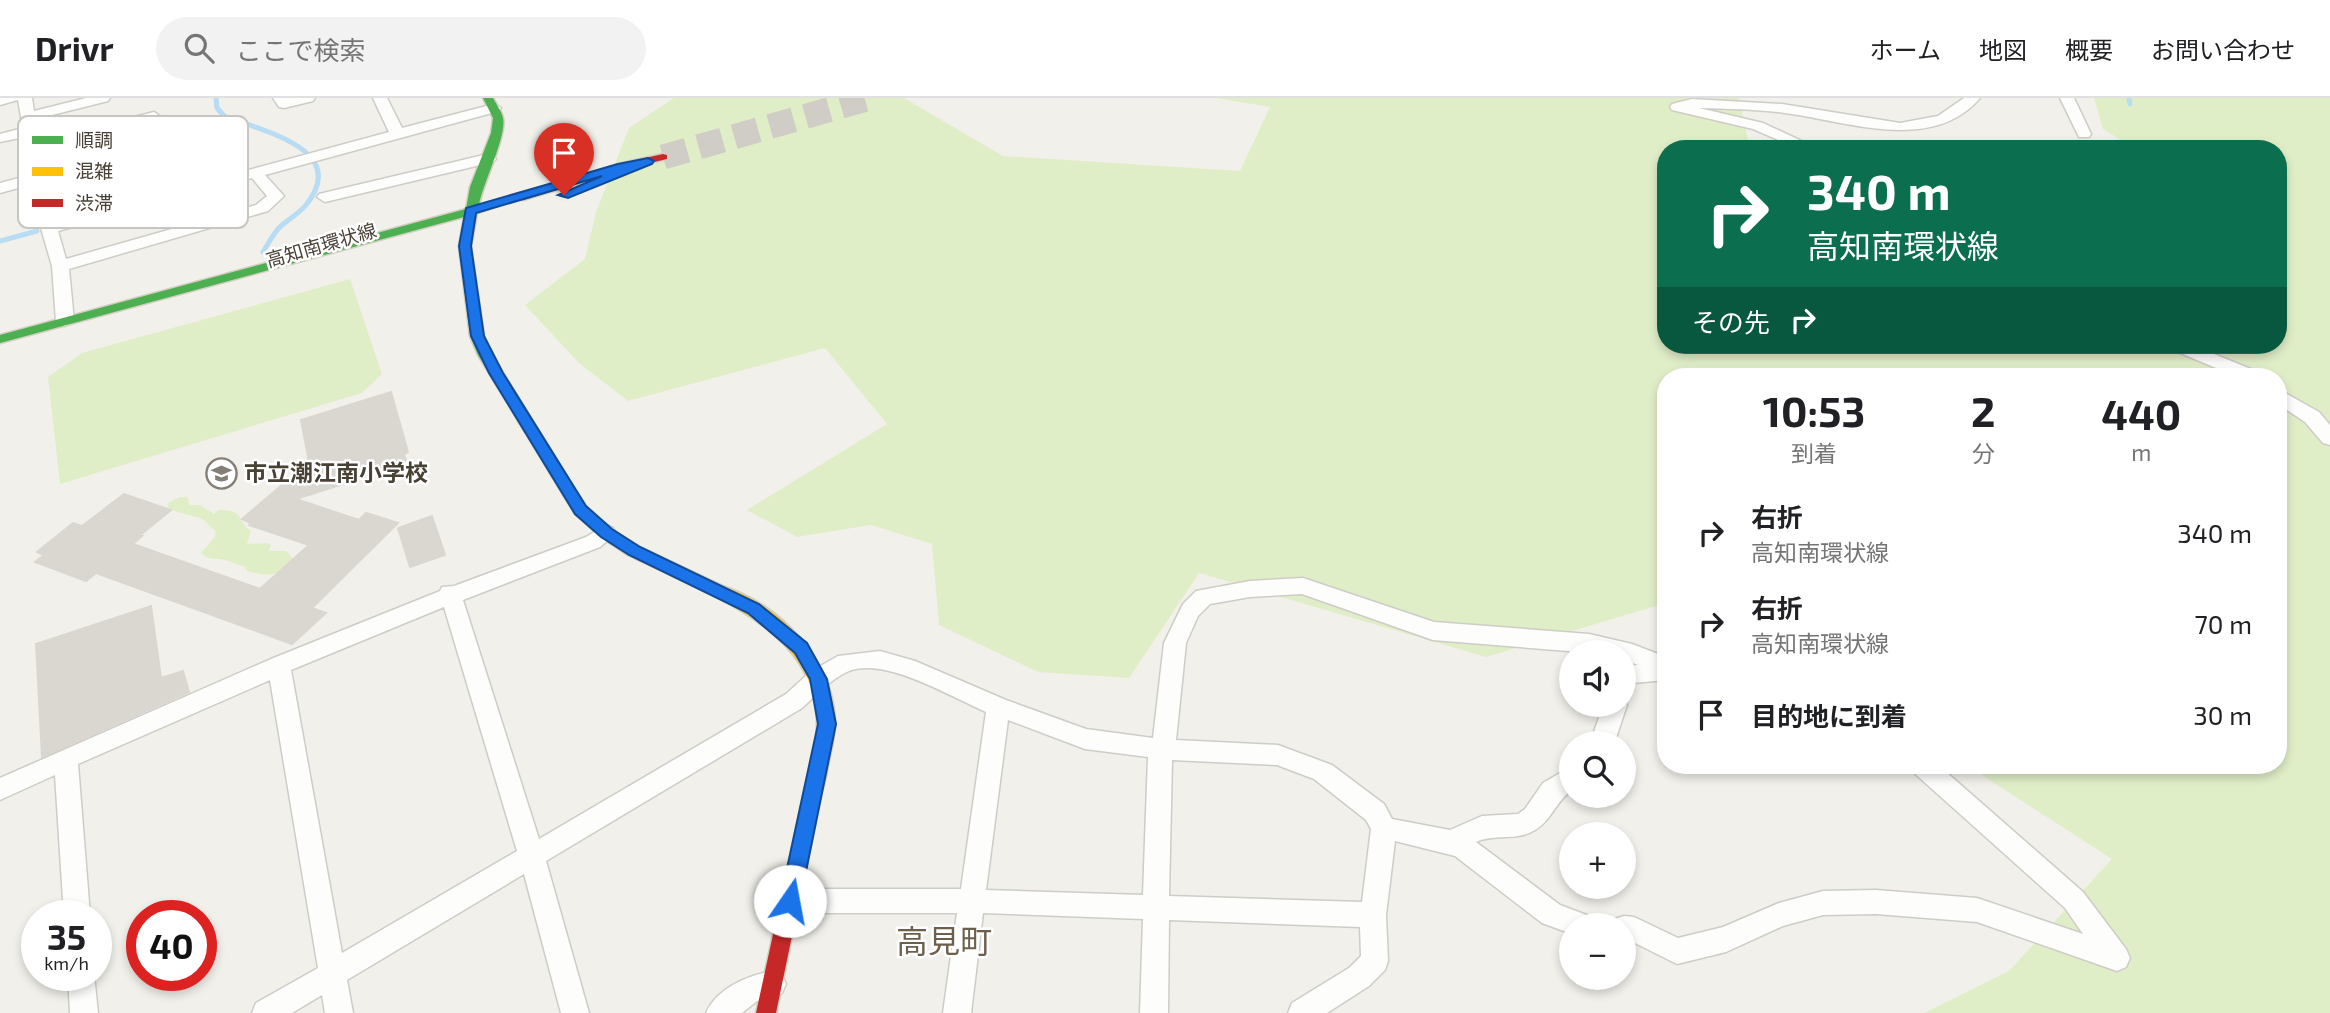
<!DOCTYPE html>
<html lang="ja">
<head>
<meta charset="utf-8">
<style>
  body { margin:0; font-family:"Exo 2","Noto Sans JP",sans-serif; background:#f2f2f2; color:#202124; height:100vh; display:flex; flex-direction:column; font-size:26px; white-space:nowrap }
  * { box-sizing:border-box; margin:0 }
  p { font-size:23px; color:#757577 }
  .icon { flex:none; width:38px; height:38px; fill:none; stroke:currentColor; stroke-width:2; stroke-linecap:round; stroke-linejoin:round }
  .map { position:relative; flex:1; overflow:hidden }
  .side { position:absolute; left:1657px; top:270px; width:630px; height:406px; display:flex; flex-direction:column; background:#fff; border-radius:28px; box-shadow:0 4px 10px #0003 }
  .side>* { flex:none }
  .banner { position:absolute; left:1657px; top:42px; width:630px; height:214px; border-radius:28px; box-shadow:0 4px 10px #0003; background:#0b6e4f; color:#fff; overflow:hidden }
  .fabs { position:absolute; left:1559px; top:542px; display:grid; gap:14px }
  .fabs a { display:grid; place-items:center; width:77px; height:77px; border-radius:50%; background:#fff; box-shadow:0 4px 10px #0003; font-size:35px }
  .speed { position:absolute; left:21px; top:802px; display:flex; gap:14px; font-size:35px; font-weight:700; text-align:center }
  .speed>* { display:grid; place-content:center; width:91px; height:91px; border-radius:50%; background:#fff; box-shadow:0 4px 10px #0003; line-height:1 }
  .speed small { font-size:18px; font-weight:400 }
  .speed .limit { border:10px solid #d22; background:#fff; color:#111 }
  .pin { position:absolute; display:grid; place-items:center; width:60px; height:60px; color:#fff; margin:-72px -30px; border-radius:50% 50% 50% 0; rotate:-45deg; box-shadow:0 0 7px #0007 }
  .pin .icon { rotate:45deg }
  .me { position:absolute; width:77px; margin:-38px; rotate:12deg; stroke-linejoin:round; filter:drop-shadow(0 0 5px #0008) }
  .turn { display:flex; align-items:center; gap:24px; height:147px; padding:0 35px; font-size:32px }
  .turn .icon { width:91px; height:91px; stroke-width:2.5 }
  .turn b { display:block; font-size:49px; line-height:60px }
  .then { display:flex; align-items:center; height:66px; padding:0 35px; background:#0003; gap:14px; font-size:26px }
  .eta { display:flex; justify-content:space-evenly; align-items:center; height:119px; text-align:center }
  .eta b { font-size:42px; font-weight:700; line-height:49px }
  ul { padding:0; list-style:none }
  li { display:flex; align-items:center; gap:21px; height:91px; padding:0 35px }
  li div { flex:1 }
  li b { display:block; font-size:26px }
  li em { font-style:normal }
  header { display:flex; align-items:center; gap:42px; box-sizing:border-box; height:98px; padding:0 35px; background:#fff; border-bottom:2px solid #e0e0e0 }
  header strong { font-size:33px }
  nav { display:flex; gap:38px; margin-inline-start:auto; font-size:24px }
  .search { width:490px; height:63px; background:#f2f2f2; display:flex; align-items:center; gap:18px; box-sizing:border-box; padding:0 24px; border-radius:38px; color:#757577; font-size:26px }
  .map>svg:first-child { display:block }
  .green { fill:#e0eec8 }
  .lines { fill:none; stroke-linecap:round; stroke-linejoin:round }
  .stream { stroke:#b7dcf3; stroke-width:5 }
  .building { fill:#dad7d1; stroke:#dad7d0; stroke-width:2 }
  .primary-tunnel { stroke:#d0cdc6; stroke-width:25; stroke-dasharray:25 12; stroke-linecap:butt }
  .street-casing { stroke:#ceccc6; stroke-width:3 }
  .fast-casing { stroke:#d3cec2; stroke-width:3 }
  .slow-casing { stroke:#d3cec2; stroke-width:3 }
  .jam-casing { stroke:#d3cec2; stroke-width:3 }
  .street { fill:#fdfdfc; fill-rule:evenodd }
  .fast { fill:#4caf50; fill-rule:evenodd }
  .slow { fill:#ffc107; fill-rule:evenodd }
  .jam { fill:#c62828; fill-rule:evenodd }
  .route { fill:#1a73e8; stroke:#114b97; stroke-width:2 }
  .labels { text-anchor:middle; stroke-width:5; stroke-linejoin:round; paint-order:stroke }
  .far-street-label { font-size:19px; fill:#494135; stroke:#fff }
  .poi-label { font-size:23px; font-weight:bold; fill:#494135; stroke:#fff; text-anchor:start }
  .near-quarter-label { font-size:32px; fill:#6d5f4b; stroke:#fff }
  .key { fill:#fff; stroke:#c8c6c2; stroke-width:2 }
  .key-label { font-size:19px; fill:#494135 }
</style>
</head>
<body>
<header>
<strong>Drivr</strong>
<div class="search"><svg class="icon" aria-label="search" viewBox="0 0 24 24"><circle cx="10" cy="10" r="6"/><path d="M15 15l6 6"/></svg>ここで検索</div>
<nav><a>ホーム</a><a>地図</a><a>概要</a><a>お問い合わせ</a></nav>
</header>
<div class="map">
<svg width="2330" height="915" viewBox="0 0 2330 915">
  <rect width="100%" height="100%" fill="#f2f0ea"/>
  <path class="green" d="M674 0H904L1003 58 1240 73 1270 9 1216 0H1739L1750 51H1666V247H2278V51H2135L2103 31 2094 0H2330V915H1924L2009 873 2112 761 1966 667H2278V278H1666V505L1486 559 1199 475 1129 580 1038 574 939 527 932 446 871 427 797 439 747 412 887 326 825 250 628 303 579 265 525 207 585 161 596 114 629 30Z
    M350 181 382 276 362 295 60 386 48 279 82 255Z
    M180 399H187L190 407H200L214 416 218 412C246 411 237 425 251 433L247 446 268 445 271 447 269 453H286L295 463C281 478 267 479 247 473L244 468C237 467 235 465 228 463 217 459 210 464 201 455L215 439 216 433C209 429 207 423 200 420 189 416 177 416 168 409V405Z"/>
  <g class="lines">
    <path class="stream" d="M216 0 217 10 224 18C262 33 351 51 306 107 298 117 286 122 278 131 272 138 268 146 263 154
      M2129 0 2130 6
      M0 143 37 133"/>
  </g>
  <path class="building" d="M391 294 408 354 404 356 406 362 367 375 368 378 296 401 359 422 366 415 398 425 312 510 326 515 292 546 96 475 86 483 35 464 44 457 37 454 73 425 82 428 124 396 171 412 139 438H142L133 446 260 491 309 447 249 427 251 425 242 421 309 364 301 322Z
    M432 418 445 457 410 469 398 430Z
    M151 508 161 580 183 573 189 594 42 659 36 546Z"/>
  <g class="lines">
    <path class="primary-tunnel" d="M663 59 870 0"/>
    <defs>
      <path id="street" d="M0 0H32L34 13 86 0H110L108 3 36 21 39 43 154 14 167 23 160 27 151 23 41 52 48 83 200 44 208 49 205 52 51 92 56 124 389 34 373 0H387L402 30 494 6 501 10 499 13 265 77 284 98 268 113 69 171 74 223 65 228 56 223 52 168 40 127 35 89 33 86 0 95V85L30 77 24 39 0 44V36L23 30 18 2 0 7ZM252 80 267 98 256 107 66 161 58 133Z
        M273 0H315L313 3 284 10 279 9Z
        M1964 0H1980C1932 56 1847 23 1785 15 1757 11 1727 11 1699 10L1763 25 1819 51H1799L1753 31 1672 12 1670 9 1672 6 1692 1 1782 6 1900 25 1938 18Z
        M2060 0H2074L2091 36 2089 39H2079Z
        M488 56 493 58 496 61 493 64 325 104 317 99 319 96Z
        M2168 247H2192L2258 274 2260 278H2235L2171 251Z
        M2278 291 2319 314 2330 327V347L2323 345 2305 324 2278 306Z
        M606 427 613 430 616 435 600 449 463 502 539 741 786 596 810 574 838 558 880 553 915 563 1006 602 1086 631 1153 640 1164 545 1183 506 1196 493 1250 483 1303 480 1434 524 1589 536 1632 546 1666 559V582L1633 585 1624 589V568L1638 567 1624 562V555H1593L1433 542 1302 496 1250 499 1210 506 1198 518 1186 545 1176 642 1278 647 1286 650 1332 667 1384 706 1392 721 1450 732 1482 718 1518 716 1525 711 1543 685 1572 668V692C1556 703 1551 723 1535 732 1516 744 1494 735 1476 744L1560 807 1592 819 1596 828H1572V836L1542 825 1455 758 1395 743 1386 817 1388 863 1385 872 1369 888 1327 915H1288L1292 905 1349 870 1361 858 1360 829 1169 822 1168 915H1140L1143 821 983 815 971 915H943L957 815H790L781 811 777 803 781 795 790 791H961L986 614C951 599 886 559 849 573 831 581 816 597 802 610L546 763 589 915H561L524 776 347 882 353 915H325L322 897 292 915H252L256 905 318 870 270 582 78 666 90 817H64L55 677 0 702V680L271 561 440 493 442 489 454 488 586 439ZM444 509 517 753 342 855 291 572ZM1008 622 1085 651 1148 659 1143 797 986 792ZM1172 662 1277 667 1314 681 1366 722 1371 731 1362 804 1169 798Z
        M1624 602 1627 607 1614 646H1590L1603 607H1624Z
        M1910 667H1938L2083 794 2126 851 2130 860 2126 869 2117 873 1977 824 1876 816 1823 817 1783 828 1726 854 1677 866 1631 843 1624 842V828H1612L1615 821 1624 818 1634 819 1678 840 1723 829 1779 805 1823 793 1876 792 1977 800 2083 836 2065 810 1913 674Z
        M772 873 782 877 786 886 782 895 757 903 742 915H706C717 890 747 878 772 873Z
        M68 877H94L98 915H70Z"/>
      <path id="fast" d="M483 0H493C496 6 502 14 503 20 507 38 483 85 479 107L523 94 529 98 477 115 471 148 484 238 492 257 585 408 611 431 640 449 725 489 727 493 725 497H713L628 457 601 439 575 416 478 257 470 238 459 148 464 119 0 245V237L466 111 470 89 491 35 493 20Z"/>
      <path id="slow" d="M719 487C778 505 833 560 835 624 835 638 831 653 828 667 826 679 824 692 818 704L812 706 806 704 803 698C808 674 818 648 817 624 816 559 765 524 713 497L711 493 713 489Z"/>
      <path id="jam" d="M663 56 667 57V61L625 71 523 102 517 98 618 66Z
        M812 690 818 692 821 698 776 915H756L803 698 806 692Z"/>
    </defs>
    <use href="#street" class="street-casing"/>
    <use href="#fast" class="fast-casing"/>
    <use href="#slow" class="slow-casing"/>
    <use href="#jam" class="jam-casing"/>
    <use href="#street" class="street"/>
    <use href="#fast" class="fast"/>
    <use href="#slow" class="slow"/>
    <use href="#jam" class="jam"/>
  </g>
  <path class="route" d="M648 60 654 63 652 66 568 100 558 97 602 78 476 115 471 148 484 238 503 275 586 408 612 431 640 449 759 506 807 545 827 581 836 626 800 803 797 809 790 812 783 809 780 803 818 626 810 581 795 555 748 515 629 457 601 439 575 416 489 275 471 238 459 148 466 110 618 66Z"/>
  <defs>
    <symbol id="school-ring" viewBox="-11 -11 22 22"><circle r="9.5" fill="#fff" stroke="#847e74" stroke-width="1.5"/><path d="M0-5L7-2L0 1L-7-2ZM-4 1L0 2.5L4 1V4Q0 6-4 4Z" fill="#847e74"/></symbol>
  </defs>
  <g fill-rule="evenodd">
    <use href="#school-ring" x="204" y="358" width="35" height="35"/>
  </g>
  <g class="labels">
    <g class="far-street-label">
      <text transform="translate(321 147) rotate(-16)" y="7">高知南環状線</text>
    </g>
    <g class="poi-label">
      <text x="244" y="383">市立潮江南小学校</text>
    </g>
    <g class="near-quarter-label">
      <text x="944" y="855">高見町</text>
    </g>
  </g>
  <rect x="18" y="18" width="230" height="112" rx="10" class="key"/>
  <rect x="32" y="38" width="31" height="8" fill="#4caf50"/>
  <rect x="32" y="69" width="31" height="9" fill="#ffc107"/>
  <rect x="32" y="101" width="31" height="8" fill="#c62828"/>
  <g class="key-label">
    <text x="75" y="49">順調</text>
    <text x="75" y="80">混雑</text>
    <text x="75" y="112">渋滞</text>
  </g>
</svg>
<div class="fabs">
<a><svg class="icon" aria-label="sound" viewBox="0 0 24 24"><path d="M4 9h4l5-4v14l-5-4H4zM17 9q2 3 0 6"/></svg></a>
<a><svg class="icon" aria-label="search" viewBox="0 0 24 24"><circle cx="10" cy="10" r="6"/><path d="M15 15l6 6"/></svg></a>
<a>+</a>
<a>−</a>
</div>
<div class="speed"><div>35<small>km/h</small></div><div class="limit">40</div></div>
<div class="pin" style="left:564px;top:97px;background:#d93025"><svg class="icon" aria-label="arrive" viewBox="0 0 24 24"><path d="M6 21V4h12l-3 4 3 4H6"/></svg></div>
<svg class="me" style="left:790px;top:803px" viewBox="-20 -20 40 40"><circle r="19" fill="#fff"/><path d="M0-13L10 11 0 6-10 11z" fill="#1a73e8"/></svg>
<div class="banner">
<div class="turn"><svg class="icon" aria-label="right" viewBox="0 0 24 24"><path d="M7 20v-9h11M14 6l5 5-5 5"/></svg><div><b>340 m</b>高知南環状線</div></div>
<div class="then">その先<svg class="icon" aria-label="right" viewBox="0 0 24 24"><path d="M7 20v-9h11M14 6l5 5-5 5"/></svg></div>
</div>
<section class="side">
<div class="eta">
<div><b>10:53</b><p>到着</p></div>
<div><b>2</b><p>分</p></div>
<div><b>440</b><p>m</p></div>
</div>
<ul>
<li><svg class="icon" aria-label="right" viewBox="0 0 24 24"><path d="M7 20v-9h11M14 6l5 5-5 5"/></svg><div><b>右折</b><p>高知南環状線</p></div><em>340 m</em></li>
<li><svg class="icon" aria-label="right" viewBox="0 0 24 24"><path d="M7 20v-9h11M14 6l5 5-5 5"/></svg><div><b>右折</b><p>高知南環状線</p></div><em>70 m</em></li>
<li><svg class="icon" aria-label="arrive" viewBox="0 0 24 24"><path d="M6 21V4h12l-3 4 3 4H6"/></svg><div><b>目的地に到着</b></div><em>30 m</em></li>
</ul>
</section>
</div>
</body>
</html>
